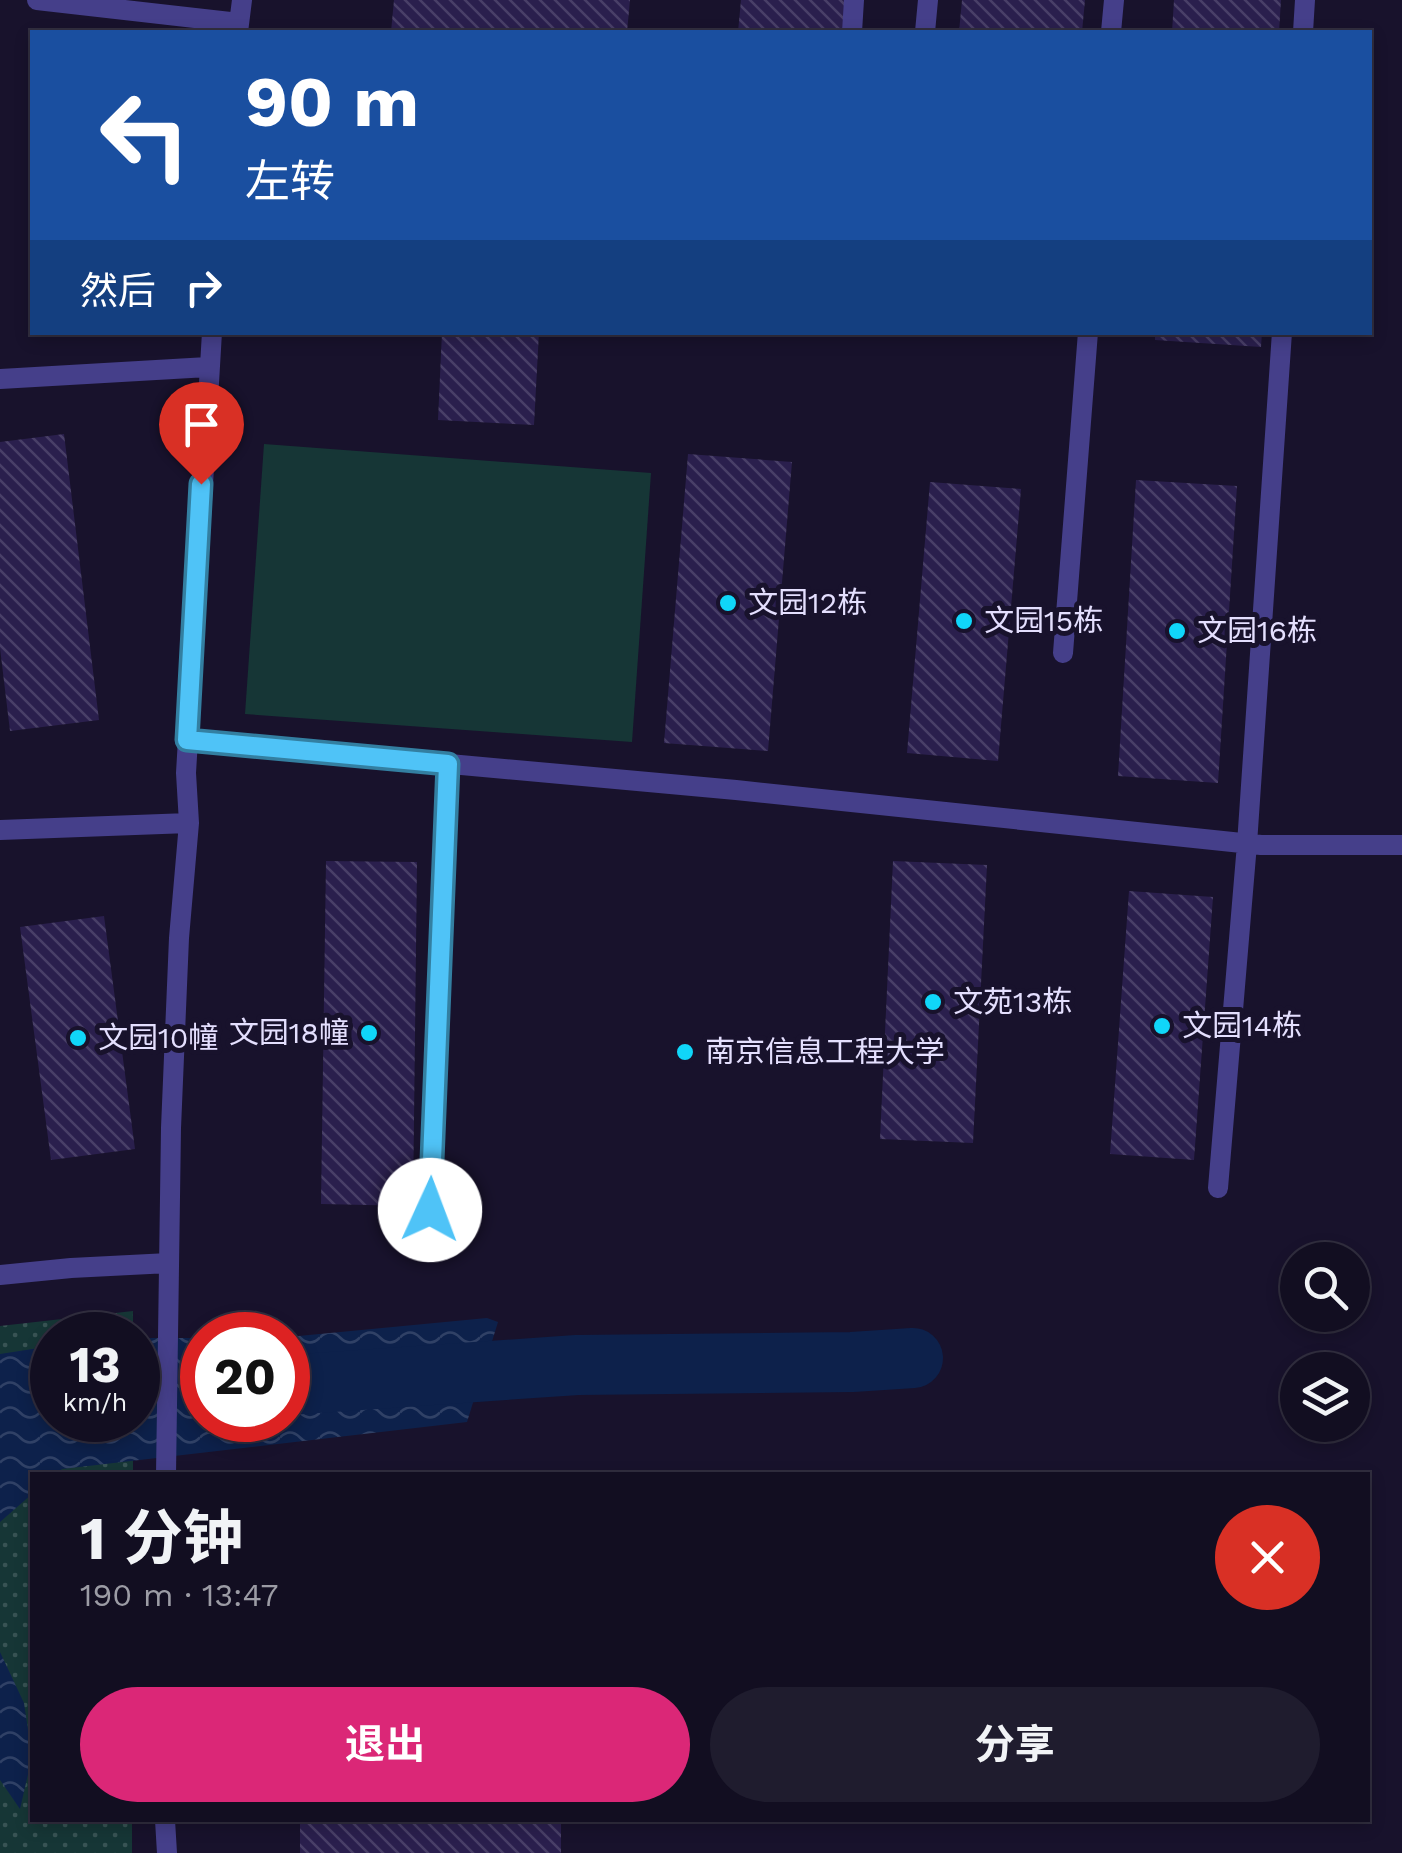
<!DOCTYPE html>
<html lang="zh">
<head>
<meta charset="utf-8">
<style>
  body { margin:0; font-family:"Work Sans","Noto Sans SC",sans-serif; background:#1f1c2e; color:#f1f3f6; height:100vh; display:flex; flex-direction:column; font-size:38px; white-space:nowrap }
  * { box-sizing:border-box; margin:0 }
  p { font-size:32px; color:#9c9ca5 }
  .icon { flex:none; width:55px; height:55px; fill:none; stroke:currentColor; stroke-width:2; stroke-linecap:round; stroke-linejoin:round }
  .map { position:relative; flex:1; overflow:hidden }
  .sheet { position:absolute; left:30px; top:1472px; width:1340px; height:350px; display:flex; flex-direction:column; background:#120e21; border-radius:0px; box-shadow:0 5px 15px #0003,0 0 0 2px #312e3f }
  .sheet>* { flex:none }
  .banner { position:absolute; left:30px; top:30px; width:1342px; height:305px; border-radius:0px; box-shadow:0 5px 15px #0003,0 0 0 2px #312e3f; background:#1a4fa0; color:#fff; overflow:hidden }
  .controls { position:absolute; left:1280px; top:1242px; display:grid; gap:20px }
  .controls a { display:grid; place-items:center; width:90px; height:90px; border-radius:50%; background:#120e21; box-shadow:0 5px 15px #0003,0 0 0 2px #312e3f; font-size:50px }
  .speed { position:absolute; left:30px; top:1312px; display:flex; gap:20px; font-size:50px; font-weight:700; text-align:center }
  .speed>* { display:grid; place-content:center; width:130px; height:130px; border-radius:50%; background:#120e21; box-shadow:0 5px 15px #0003,0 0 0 2px #312e3f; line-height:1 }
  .speed small { font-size:25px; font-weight:400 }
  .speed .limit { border:15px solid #d22; background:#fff; color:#111 }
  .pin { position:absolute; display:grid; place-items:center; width:85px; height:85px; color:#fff; margin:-102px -42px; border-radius:50% 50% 50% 0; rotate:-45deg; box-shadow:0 0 10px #0007 }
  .pin .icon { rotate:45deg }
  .me { position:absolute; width:110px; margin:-55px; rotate:2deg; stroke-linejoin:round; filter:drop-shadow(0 0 8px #0008) }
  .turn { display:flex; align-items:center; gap:35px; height:210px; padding:0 50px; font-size:45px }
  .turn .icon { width:130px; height:130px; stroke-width:2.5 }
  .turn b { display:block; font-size:70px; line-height:85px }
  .then { display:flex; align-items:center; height:95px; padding:0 50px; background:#0003; gap:20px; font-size:38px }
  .round { display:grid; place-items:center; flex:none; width:105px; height:105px; border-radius:52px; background:#1f1c2e }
  .summary { display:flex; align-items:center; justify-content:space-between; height:170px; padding:0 50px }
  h1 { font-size:60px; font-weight:700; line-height:75px }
  .primary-button { display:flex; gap:20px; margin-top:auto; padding:20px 50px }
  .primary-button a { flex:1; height:115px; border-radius:60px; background:#db2777; color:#fff; font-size:40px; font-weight:700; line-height:115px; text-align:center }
  .primary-button a+a { background:#1f1c2e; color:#f1f3f6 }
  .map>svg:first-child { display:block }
  .grass { fill:#163636 }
  .park { fill:url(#park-dots) }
  .water { fill:url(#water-waves) }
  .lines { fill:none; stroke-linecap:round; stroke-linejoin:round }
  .river { stroke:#0d214b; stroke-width:60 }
  .building { fill:url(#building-back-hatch) }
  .lane { stroke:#453f8a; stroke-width:20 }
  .route-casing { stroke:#337fa1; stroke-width:25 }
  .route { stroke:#4fc3f7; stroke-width:18 }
  .poi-dot { fill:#10d6f9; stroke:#18122c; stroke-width:4 }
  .labels { text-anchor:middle; stroke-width:10; stroke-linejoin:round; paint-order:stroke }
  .poi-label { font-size:30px; fill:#e4dffe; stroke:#18122c; text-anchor:start }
</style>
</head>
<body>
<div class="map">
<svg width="1402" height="1853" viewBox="0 0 1402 1853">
  <defs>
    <pattern id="park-dots" width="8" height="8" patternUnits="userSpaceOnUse" patternTransform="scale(2.5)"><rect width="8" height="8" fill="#163636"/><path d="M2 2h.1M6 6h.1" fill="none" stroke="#385354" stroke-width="1.8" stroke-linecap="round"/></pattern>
    <pattern id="water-waves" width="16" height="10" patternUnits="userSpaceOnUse" patternTransform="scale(2.5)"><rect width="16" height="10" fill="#0d214b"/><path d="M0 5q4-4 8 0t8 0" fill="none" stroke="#304166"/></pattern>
    <pattern id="building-back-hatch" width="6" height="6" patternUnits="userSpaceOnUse" patternTransform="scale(2.5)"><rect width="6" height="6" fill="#2a1f4d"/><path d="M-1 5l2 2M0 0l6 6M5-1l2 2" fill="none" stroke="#493f68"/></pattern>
  </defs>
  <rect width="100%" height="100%" fill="#18122c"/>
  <path class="grass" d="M264 444 651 473 632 742 245 714Z"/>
  <path class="park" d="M133 1311V1335H52V1420H133V1475H32V1820H132V1853H0V1326Z"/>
  <path class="water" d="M487 1318 498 1322 467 1422 62 1469 55 1475H32V1494L0 1522V1354L52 1346V1420H138V1338H202V1420H288V1337Z
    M0 1652 24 1703 32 1757 20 1809 0 1780Z"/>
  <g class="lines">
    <path class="river" d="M288 1385 577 1365 852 1362 913 1358"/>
  </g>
  <path class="building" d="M394 0H630L627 32H391Z
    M741 0H849L846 32H738Z
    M962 0H1085L1082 32H959Z
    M1174 0H1281L1279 32H1172Z
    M442 332H539L534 425 438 420Z
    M1155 332H1262L1261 347 1155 340Z
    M64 434 99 720 10 731 0 648V442Z
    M688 454 792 462 768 751 664 743Z
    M1136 480 1237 486 1218 783 1118 776Z
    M930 482 1021 489 998 761 907 753Z
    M326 861 417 862 413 1206 321 1204Z
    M893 861 987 865 973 1143 880 1139Z
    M1129 891 1213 897 1194 1160 1110 1154Z
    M104 916 135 1149 51 1160 20 927Z
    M300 1820H561V1853H300Z"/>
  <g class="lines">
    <path class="lane" d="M37 0 239 23
      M238 32 242 0
      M852 32 854 0
      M925 32 928 0
      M1111 32 1114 0
      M1303 32 1305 0
      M0 379 208 367
      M1063 653 1088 332
      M187 740 736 790 1261 845H1402
      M0 830 189 823
      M1218 1188 1247 844 1282 332
      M430 1210 448 763
      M0 1275 71 1268 169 1263
      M166 1475 171 1128 179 938 189 823 186 773 212 332
      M165 1820 167 1853"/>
  </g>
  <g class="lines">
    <defs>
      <path id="route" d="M201 484 187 740 448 764 430 1210"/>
    </defs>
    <use href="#route" class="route-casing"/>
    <use href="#route" class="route"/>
  </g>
  <g class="poi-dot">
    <circle cx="728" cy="603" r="10"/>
    <circle cx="964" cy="621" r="10"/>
    <circle cx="1177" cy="631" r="10"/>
    <circle cx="933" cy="1002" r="10"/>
    <circle cx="1162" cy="1026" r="10"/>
    <circle cx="369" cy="1033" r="10"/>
    <circle cx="78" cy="1038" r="10"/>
    <circle cx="685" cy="1052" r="10"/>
  </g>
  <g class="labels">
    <g class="poi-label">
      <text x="748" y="613">文园12栋</text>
      <text x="984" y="631">文园15栋</text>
      <text x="1197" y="641">文园16栋</text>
      <text x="953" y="1012">文苑13栋</text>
      <text x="1182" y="1036">文园14栋</text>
      <text x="349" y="1043" text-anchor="end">文园18幢</text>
      <text x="98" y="1048">文园10幢</text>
      <text x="705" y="1062">南京信息工程大学</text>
    </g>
  </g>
</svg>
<div class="controls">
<a><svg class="icon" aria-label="search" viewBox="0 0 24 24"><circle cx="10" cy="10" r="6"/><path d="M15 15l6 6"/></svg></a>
<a><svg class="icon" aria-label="layers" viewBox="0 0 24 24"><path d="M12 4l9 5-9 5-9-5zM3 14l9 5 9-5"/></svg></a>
</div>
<div class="speed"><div>13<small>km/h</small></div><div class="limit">20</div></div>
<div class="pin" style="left:201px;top:484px;background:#d93025"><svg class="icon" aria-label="arrive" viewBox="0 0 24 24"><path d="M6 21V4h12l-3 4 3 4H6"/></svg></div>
<svg class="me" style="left:430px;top:1210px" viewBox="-20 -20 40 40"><circle r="19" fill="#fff"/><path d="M0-13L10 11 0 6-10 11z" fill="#4fc3f7"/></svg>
<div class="banner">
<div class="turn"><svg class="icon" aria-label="left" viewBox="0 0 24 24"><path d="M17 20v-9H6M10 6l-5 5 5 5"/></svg><div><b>90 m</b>左转</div></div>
<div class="then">然后<svg class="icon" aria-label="right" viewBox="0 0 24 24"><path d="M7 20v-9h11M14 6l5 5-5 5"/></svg></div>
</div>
<section class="sheet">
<div class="summary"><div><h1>1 分钟</h1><p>190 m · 13:47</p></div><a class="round" style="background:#d93025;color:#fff"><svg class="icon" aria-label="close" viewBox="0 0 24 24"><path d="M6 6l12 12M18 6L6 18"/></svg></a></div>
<div class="primary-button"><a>退出</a><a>分享</a></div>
</section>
</div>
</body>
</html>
